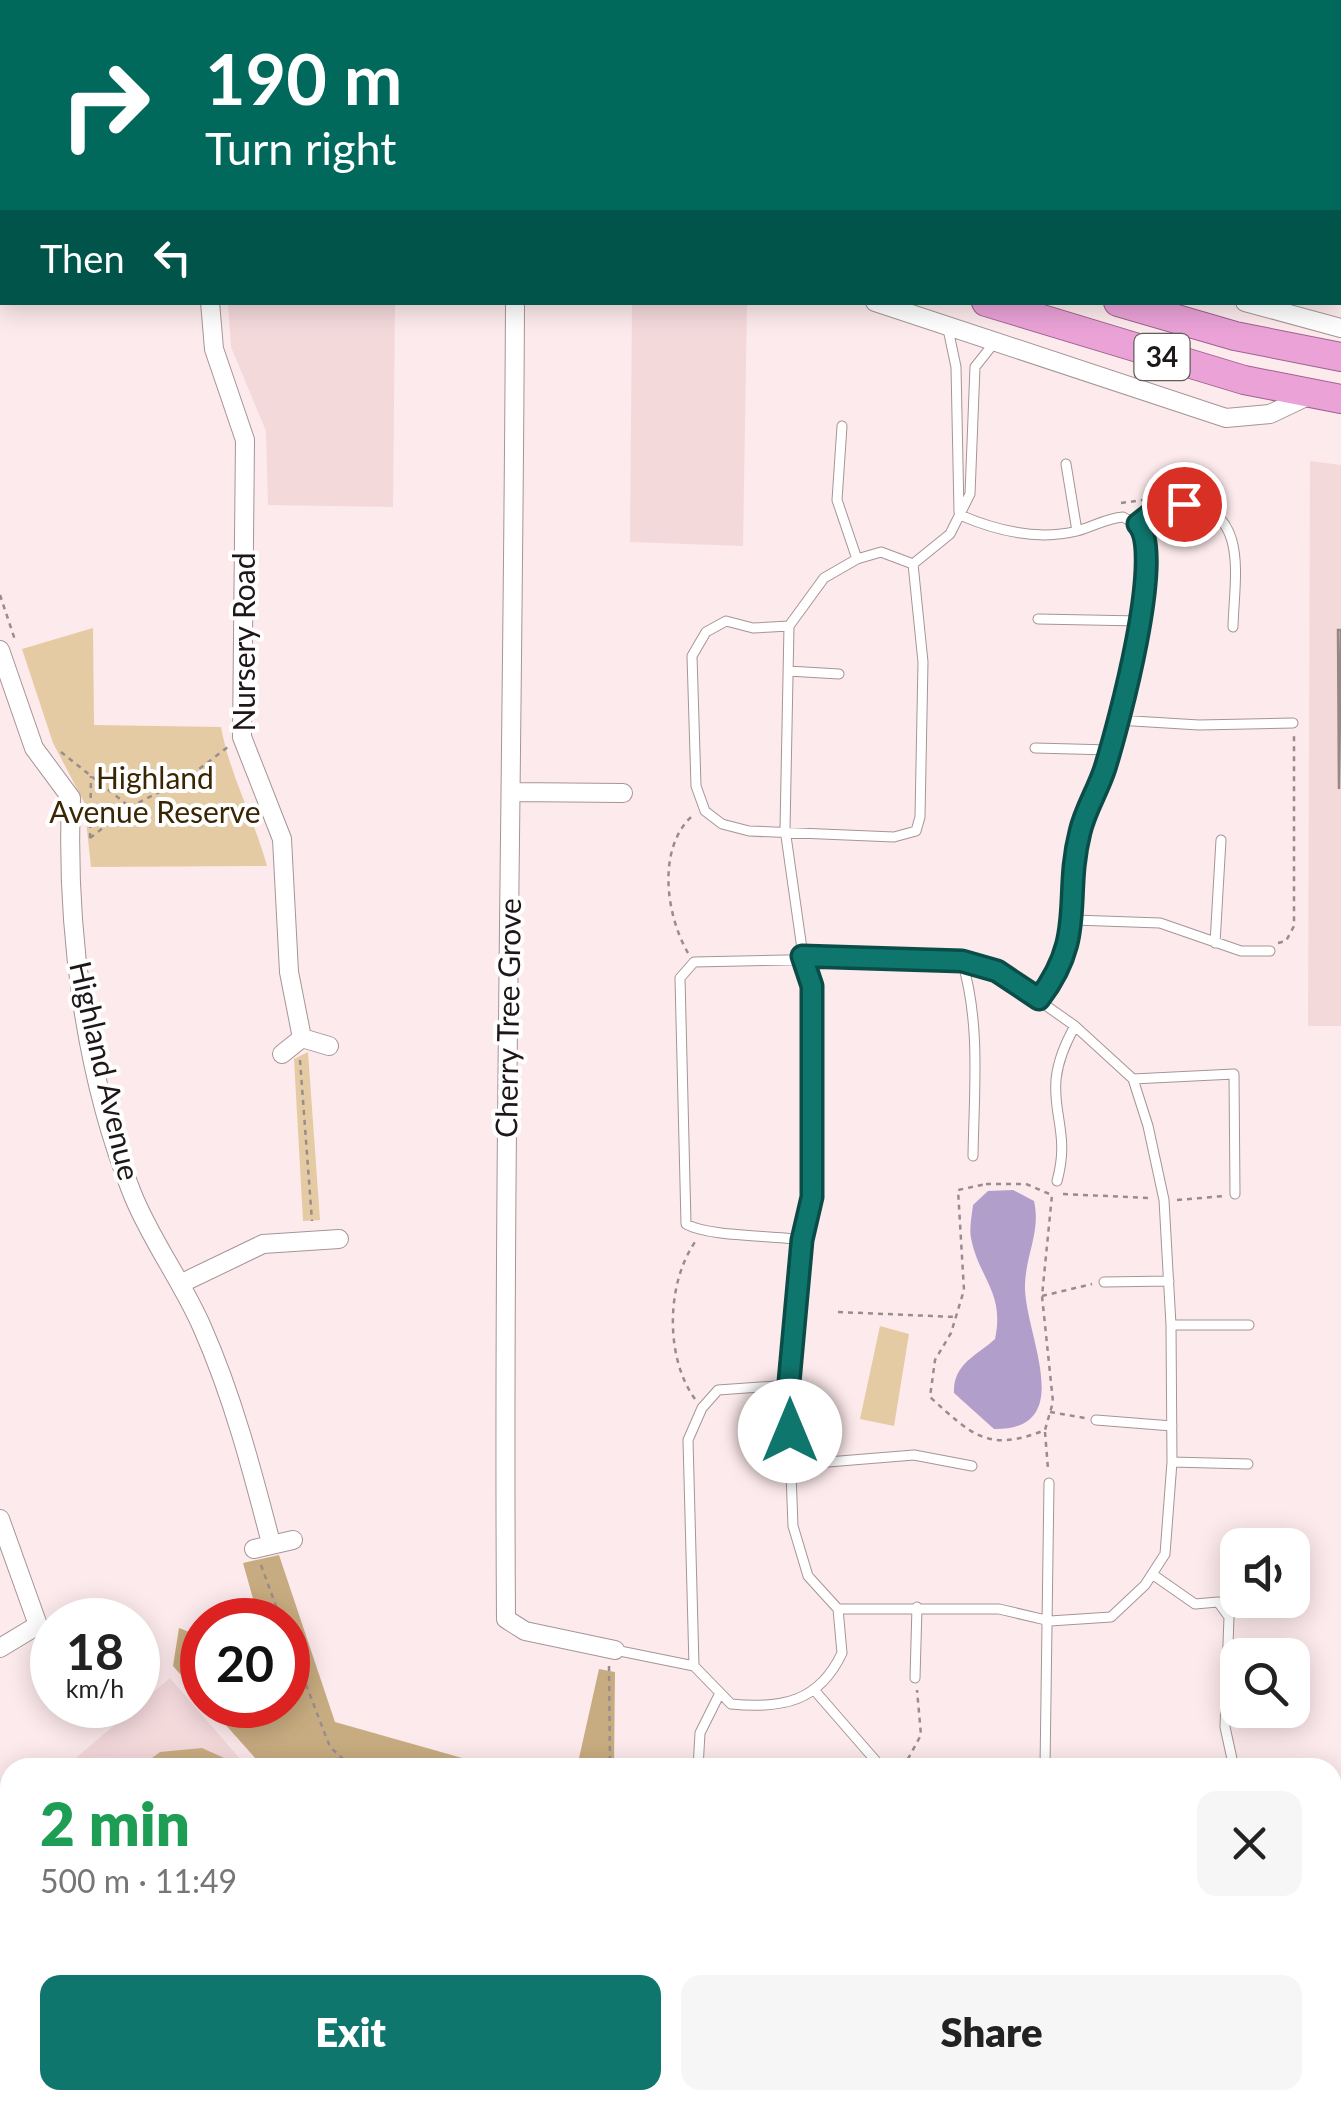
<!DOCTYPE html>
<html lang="en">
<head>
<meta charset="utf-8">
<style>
  body { margin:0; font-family:Lato,sans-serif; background:#f6f6f6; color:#222; height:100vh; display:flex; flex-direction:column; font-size:38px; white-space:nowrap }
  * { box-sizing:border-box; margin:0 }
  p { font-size:32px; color:#767676 }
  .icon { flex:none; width:55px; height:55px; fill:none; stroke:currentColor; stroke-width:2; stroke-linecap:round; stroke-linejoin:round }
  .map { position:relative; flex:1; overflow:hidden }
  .panel { position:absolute; left:0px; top:1758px; width:1342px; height:352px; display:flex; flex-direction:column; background:#fff; border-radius:30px 30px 0 0; box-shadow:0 5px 25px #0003 }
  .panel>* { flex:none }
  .hud { position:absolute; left:0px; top:0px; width:1342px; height:305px; box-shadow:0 5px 25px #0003; background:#00695c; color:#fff; overflow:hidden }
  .buttons { position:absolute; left:1220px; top:1528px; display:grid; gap:20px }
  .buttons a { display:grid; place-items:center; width:90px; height:90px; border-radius:20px; background:#fff; box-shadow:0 5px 25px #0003; font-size:50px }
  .speed { position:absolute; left:30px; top:1598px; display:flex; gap:20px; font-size:50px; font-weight:700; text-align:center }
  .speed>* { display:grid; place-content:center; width:130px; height:130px; border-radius:50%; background:#fff; box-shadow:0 5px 25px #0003; line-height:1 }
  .speed small { font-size:25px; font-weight:400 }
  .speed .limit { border:15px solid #d22; background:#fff; color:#111 }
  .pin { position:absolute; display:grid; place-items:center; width:85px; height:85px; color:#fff; margin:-42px; border:5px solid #fff; border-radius:50%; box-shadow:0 2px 10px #0007 }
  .me { position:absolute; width:110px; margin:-55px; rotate:0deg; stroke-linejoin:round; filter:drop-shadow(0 0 8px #0008) }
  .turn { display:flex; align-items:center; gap:35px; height:210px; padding:0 40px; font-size:45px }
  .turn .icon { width:130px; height:130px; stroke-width:2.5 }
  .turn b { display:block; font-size:70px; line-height:85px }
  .then { display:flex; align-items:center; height:95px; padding:0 40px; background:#0003; gap:20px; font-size:38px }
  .round { display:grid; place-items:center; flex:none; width:105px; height:105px; border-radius:20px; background:#f6f6f6 }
  .overview { display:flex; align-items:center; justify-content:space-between; height:170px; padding:0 40px }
  h1 { font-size:60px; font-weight:800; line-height:75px; color:#1e9e55 }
  .action { display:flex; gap:20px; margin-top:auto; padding:20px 40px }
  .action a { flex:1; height:115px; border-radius:20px; background:#0f766e; color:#fff; font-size:40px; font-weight:800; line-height:115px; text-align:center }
  .action a+a { background:#f6f6f6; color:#222 }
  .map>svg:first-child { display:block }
  .built { fill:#f4d9db }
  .green { fill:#e5cba3 }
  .forest { fill:#c8ac81 }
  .water { fill:#b19ecb }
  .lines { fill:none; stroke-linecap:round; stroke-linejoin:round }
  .stream { stroke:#b19ecb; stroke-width:5 }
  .building { fill:#e6d5ce; stroke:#968781; stroke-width:2.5 }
  .service-casing { stroke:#a69596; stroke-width:11 }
  .minor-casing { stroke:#a69596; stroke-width:20 }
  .trunk-casing { stroke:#9f628e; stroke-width:30 }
  .path { stroke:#998c8d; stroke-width:2.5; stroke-dasharray:5 5; stroke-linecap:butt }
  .service { stroke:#fff; stroke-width:9 }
  .minor { stroke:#fff; stroke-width:18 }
  .trunk { stroke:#eaa2d7; stroke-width:28 }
  .route-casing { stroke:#0a4d48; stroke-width:25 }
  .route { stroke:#0f766e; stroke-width:18 }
  .labels { text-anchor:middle; stroke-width:8; stroke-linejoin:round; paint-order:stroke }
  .shield { fill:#fff; stroke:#625d5d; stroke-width:2.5 }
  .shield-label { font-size:28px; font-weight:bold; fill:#1e1718 }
  .street-label { font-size:30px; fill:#1e1718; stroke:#fff }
  .park-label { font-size:30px; fill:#3a2602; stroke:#fff }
</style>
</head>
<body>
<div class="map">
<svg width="1341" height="2109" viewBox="0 0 1341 2109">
  <rect width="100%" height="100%" fill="#fdeaec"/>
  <path class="built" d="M606 0H794L606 2Z
    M228 303H395L393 507 268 505 266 431 231 347Z
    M632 303H747L743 546 630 542Z
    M1310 461 1341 465V1026H1308Z
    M170 1678 247 1767 64 1768Z
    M10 1813V2100H1332L1333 2037H1341V2109H0V1822Z"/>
  <path class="green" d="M93 628 94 725 221 727C230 776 254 818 267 866L91 867 84 802 53 743 22 649Z
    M308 1052 320 1220 303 1221 294 1059Z
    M880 1326 909 1334 894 1426 860 1419Z
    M846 2100H899L891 2109H837Z"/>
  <path class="forest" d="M279 1555 335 1722 494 1767H263L208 1705H288V1620H259L243 1563Z
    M179 1628 202 1637V1699L173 1666Z
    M599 1669 615 1672 614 1767H577Z
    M202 1748 244 1767H140L160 1752Z
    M10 1871V2100H686V2109H0V1879Z
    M1341 1899V2037H1333V1901Z"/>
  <path class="water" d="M1013 1190 1034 1201C1041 1231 1026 1254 1025 1284 1023 1332 1080 1430 994 1429L954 1393C953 1364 975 1357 995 1339 1005 1292 979 1279 971 1238 969 1228 972 1215 973 1205L988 1191Z"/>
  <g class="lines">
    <path class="stream" d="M1332 1972 1341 1971"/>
  </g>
  <path class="building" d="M1338 630H1341L1339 789Z"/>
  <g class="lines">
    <defs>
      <path id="service" d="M42 0V2
        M948 329 956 367 959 512
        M842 426 837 500 857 559
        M1066 464 1077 531
        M960 515C997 531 1037 541 1077 531 1092 527 1107 518 1123 517L1143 528C1162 566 1119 723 1105 768 1099 789 1085 810 1080 832 1063 899 1086 935 1039 999
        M1139 524C1153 508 1166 501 1187 504 1250 511 1234 580 1233 627
        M1038 619 1140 621
        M789 626 753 628 726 621 706 632 692 656 696 786 705 811 722 824 749 831 894 837 916 831 920 817 923 662 913 564
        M788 671 839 674
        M1117 720 1199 725 1293 723
        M1035 748 1110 750
        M1074 920 1160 923 1241 951H1270
        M1215 943 1221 840
        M962 961C981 1024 974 1091 973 1156
        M1133 1079 1234 1074 1235 1194
        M1057 1181C1075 1117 1033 1100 1075 1026
        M802 1240C770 1235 709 1237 686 1224L680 978 694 962 924 957 962 961 997 971 1075 1026 1133 1079 1148 1126 1164 1200 1171 1325 1172 1462 1165 1554 1145 1585 1111 1617 1050 1621 999 1609H838L808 1576 793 1526 788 1393 802 1240 812 1197V986L803 956 785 829 789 626 824 578 857 559 881 552 913 564 950 534 970 494 975 367 994 343
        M1104 1282 1169 1281
        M1171 1325H1249
        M789 1385 718 1390 702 1408 688 1440 694 1666 731 1704C782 1709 819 1702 842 1653L838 1609
        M1096 1420 1172 1426
        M1172 1462 1248 1464
        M791 1465 914 1455 972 1466
        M1152 1574 1195 1604 1218 1602 1229 1617 1225 1727 1232 1759 1228 1768
        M615 1650 694 1666
        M915 1678 917 1607
        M815 1691 882 1768
        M698 1768 700 1733 719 1695
        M1045 1768 1049 1483
        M724 2109 725 2100"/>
      <path id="minor" d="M338 0 345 2
        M810 0V2
        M9 2 14 0
        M1210 2V0
        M210 302 214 349 245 440 242 737 282 839 289 972 302 1038
        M515 302C513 741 503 1180 506 1619L525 1631 615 1650
        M875 302 1226 418 1270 414 1310 395
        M1245 302 1341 328
        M0 650 34 748 71 798C66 926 84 1073 132 1193 150 1239 182 1281 202 1327 233 1397 252 1470 271 1543
        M513 792 623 793
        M282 1054 302 1038 329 1046
        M182 1283 263 1244 339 1239
        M0 1519 38 1625 0 1648
        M254 1549 293 1540
        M1332 1894 1341 1891"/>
      <path id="trunk" d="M88 0 96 2
        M217 0 224 2
        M986 302 1244 380 1341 399
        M1118 302 1235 336 1341 357"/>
    </defs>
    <use href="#service" class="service-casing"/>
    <use href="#minor" class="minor-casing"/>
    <use href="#trunk" class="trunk-casing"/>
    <path class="path" d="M1121 503 1143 500
      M0 595 15 640
      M61 752 130 807
      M90 838 130 807 187 778 228 747
      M90 838 91 776
      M1278 943 1286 941 1294 926V735
      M688 953C666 915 657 850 691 817
      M300 1060 312 1221
      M986 1184H1026L1052 1195 1042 1296 1053 1402 1045 1430C988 1453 972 1435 930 1397L935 1360 951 1333 964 1290 958 1190Z
      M1063 1194 1149 1198
      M1177 1200 1224 1196
      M1042 1296 1092 1284
      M838 1312 956 1317
      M695 1399C665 1358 666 1284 695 1242
      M1050 1412 1085 1418
      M1045 1432 1048 1469
      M261 1565 281 1620
      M288 1638 330 1747 353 1768
      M609 1666 610 1768
      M903 1768 921 1735 917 1690
      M1332 1936H1341
      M1332 2013 1341 2007"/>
    <use href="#service" class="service"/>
    <use href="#minor" class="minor"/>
    <use href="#trunk" class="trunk"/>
  </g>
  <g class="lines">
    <defs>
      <path id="route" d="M790 1431 788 1393 802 1240 812 1197V986L802 956 962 961 997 971 1039 999C1087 936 1063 899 1080 832 1085 810 1098 790 1105 768 1118 726 1165 554 1138 524L1161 506 1184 504"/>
    </defs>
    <use href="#route" class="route-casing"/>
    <use href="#route" class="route"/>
  </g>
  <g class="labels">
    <rect class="shield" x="1134.5" y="334" width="55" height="46" rx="8"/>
    <g class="shield-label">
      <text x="1162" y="367">34</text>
    </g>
    <g class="street-label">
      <text transform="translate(245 642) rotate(-90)" y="10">Nursery Road</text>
      <text transform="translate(509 1018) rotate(-89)" y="10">Cherry Tree Grove</text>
      <text transform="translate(104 1071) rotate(77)" y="10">Highland Avenue</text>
    </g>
    <g class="park-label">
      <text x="155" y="789">Highland<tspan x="155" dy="34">Avenue Reserve</tspan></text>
    </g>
  </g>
</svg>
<div class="buttons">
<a><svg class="icon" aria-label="sound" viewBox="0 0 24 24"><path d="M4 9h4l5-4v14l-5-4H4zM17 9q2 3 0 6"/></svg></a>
<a><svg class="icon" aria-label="search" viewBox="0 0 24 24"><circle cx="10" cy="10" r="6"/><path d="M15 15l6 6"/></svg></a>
</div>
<div class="speed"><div>18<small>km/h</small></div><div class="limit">20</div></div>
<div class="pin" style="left:1184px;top:504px;background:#d93025"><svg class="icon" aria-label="arrive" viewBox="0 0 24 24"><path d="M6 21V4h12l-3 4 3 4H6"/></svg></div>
<svg class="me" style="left:790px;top:1431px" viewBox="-20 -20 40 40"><circle r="19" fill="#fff"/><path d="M0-13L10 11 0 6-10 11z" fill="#0f766e"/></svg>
<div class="hud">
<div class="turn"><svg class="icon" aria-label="right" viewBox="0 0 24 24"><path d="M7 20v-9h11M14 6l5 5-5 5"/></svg><div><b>190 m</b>Turn right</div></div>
<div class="then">Then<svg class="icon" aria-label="left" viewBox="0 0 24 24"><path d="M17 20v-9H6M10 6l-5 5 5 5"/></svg></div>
</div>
<section class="panel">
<div class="overview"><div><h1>2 min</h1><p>500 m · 11:49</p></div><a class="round"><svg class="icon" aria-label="close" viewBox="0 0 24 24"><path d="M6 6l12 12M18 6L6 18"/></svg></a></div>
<div class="action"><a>Exit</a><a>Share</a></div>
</section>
</div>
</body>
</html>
